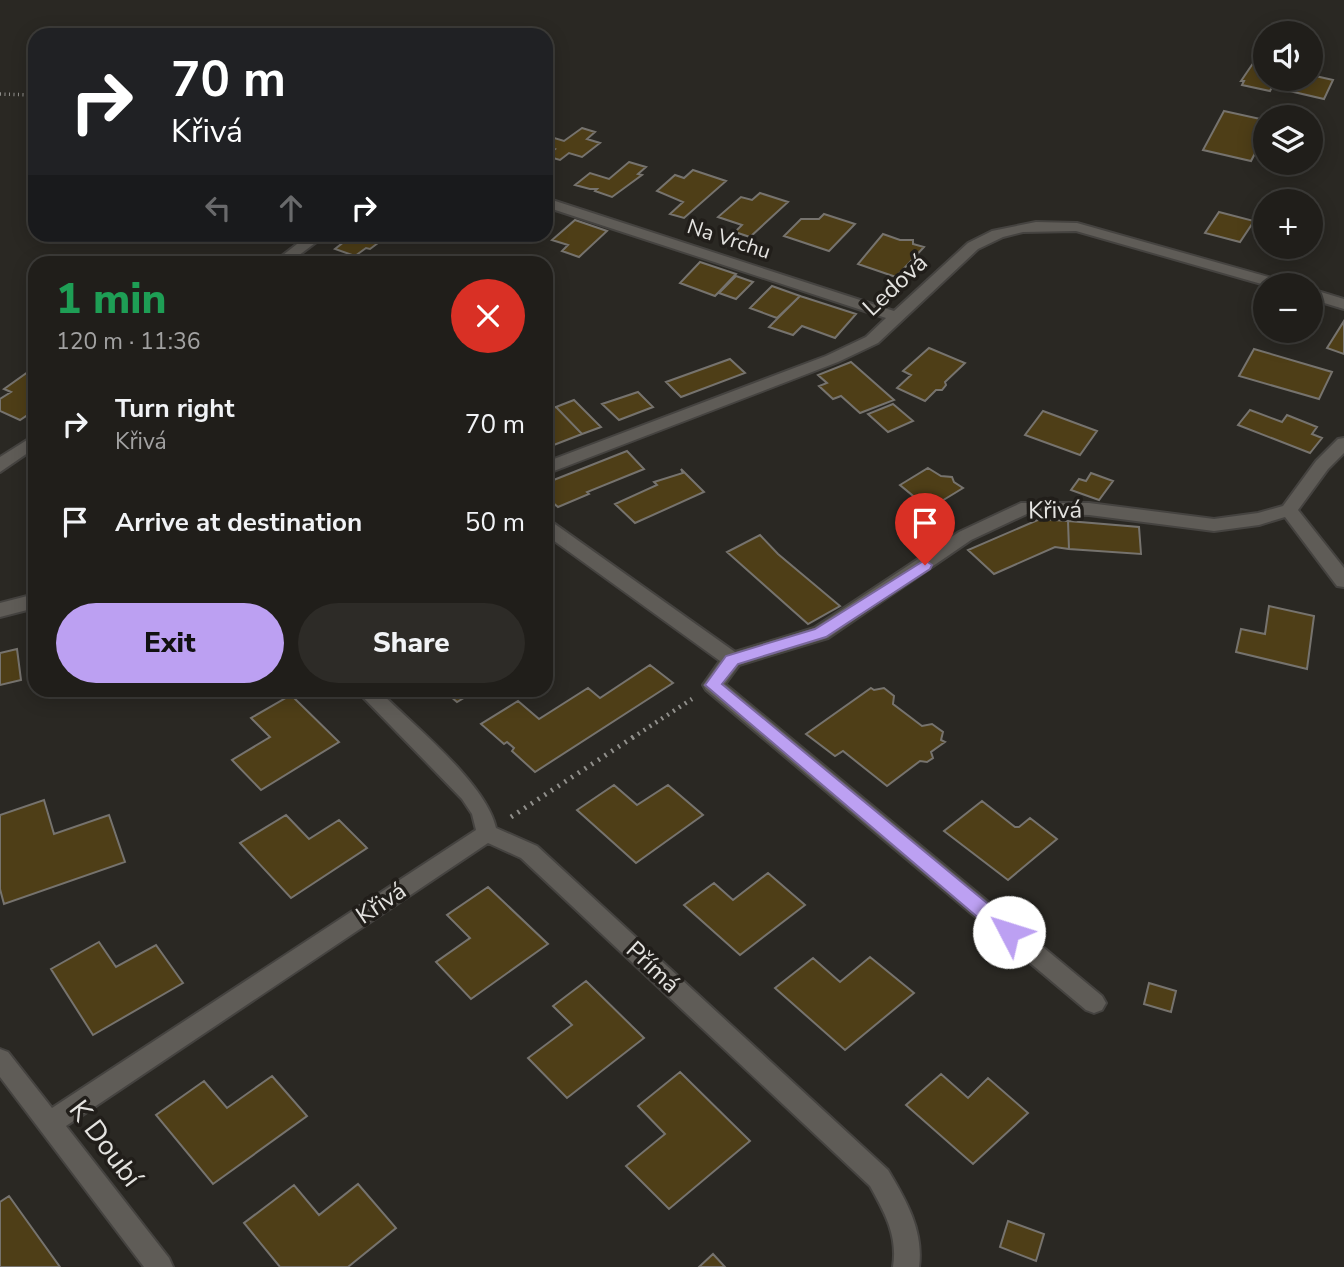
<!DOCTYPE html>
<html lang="en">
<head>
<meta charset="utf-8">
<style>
  body { margin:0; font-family:"Nunito Sans",sans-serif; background:#2d2b27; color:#f1f3f6; height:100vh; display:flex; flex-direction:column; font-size:26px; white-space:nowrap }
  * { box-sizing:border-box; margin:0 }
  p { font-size:23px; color:#a2a2a2 }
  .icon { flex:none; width:38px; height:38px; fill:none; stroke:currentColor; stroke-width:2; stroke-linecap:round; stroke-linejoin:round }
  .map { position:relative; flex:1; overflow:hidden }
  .panel { position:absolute; left:28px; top:256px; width:525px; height:441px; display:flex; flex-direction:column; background:#201e1a; border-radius:21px; box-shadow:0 4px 18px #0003,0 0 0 2px #3d3c39 }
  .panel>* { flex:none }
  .banner { position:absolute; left:28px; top:28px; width:525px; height:214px; border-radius:21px; box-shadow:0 4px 18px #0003,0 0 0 2px #3d3c39; background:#202124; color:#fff; overflow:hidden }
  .tools { position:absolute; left:1253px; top:21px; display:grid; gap:14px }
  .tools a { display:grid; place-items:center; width:70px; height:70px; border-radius:50%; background:#201e1a; box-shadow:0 4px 18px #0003,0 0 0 2px #3d3c39; font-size:35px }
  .pin { position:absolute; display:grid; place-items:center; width:60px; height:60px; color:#fff; margin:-72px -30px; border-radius:50% 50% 50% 0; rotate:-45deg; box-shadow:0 0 7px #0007 }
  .pin .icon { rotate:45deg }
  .me { position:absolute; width:77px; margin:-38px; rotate:310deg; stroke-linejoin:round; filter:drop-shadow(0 0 5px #0008) }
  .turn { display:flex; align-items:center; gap:24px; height:147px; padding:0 28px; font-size:32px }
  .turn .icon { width:91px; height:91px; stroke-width:2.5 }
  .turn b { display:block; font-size:49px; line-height:60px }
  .lanes { display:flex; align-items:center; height:66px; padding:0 28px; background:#0003; justify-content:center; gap:35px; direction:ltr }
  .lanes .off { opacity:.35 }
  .round { display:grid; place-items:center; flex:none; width:74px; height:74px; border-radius:37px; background:#2d2b27 }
  .head { display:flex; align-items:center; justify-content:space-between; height:119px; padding:0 28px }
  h1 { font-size:42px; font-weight:800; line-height:52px; color:#1e9e55 }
  .button { display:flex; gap:14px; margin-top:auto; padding:14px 28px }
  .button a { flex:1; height:80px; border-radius:42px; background:#bca0f2; color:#111; font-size:28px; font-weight:800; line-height:80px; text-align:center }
  .button a+a { background:#2d2b27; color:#f1f3f6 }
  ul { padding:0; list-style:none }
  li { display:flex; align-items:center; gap:21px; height:98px; padding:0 28px }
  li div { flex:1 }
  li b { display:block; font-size:26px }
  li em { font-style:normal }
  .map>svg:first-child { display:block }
  .building { fill:#4e3e17; stroke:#76736e; stroke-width:2 }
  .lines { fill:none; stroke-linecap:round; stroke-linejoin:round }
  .minor-casing { stroke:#454340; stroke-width:4 }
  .path-far2 { stroke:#908f8b; stroke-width:3.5; stroke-dasharray:1 3.5; stroke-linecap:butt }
  .path-far1 { stroke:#908f8b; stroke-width:4.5; stroke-dasharray:2 5; stroke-linecap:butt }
  .path { stroke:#908f8b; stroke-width:5; stroke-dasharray:2 6; stroke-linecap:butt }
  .minor { fill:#5f5c57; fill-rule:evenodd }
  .route { fill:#bca0f2; stroke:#7a689d; stroke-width:2 }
  .labels { text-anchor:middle; stroke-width:7; stroke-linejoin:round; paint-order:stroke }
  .far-street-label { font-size:21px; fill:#e4e3e0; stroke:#211e1a }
  .street-label { font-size:24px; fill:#e4e3e0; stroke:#211e1a }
  .near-street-label { font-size:28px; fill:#e4e3e0; stroke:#211e1a }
</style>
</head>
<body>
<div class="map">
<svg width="1344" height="1267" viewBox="0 0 1344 1267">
  <rect width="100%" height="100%" fill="#2a2823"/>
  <path class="building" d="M1260 53 1265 54V79H1311V75L1333 80 1324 99 1272 87 1270 91 1242 85 1244 81H1241Z
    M1224 111 1265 120V134L1251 161 1203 150Z
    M582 128 595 132 587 139 600 143 582 157 569 153 560 160 546 156 555 149 546 146V141L551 137 564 141Z
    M629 162 646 167 638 174 642 175 612 197 595 191 597 189H590L575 185 590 173 609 179Z
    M693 170 726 181 684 218 670 214 683 202 657 191 675 175 684 178Z
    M760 193 788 202 750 237 735 232 742 225 718 217 741 197 752 200Z
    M1219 212 1254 221 1240 242 1205 233Z
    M824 214 855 224 829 251 784 236 801 219H819Z
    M575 220 607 231 579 257 562 251 568 245 552 240Z
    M354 234H390L370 249 366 248 355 256 335 249Z
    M883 234 900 240H913V244L924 247 896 277 858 264Z
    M700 262 736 274 715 296 680 283Z
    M736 276 753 282 736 299 719 293Z
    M772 286 800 296 777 318 750 308Z
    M800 296 856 314 835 338 802 326 793 335 769 327Z
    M1344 321V354L1327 348Z
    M929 348 965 363 945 382 946 385 942 390H936L925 401 897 388 911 375 903 371Z
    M1254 349 1332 372 1319 399 1239 376Z
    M730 359 745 373 681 397 666 382Z
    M851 362 894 400 860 413 841 396 833 399 819 386 827 383 818 375Z
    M35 367V410L20 420 0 411V399L11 392 4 389Z
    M638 392 653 407 619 420 602 404Z
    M574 400 601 427 582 434 556 407Z
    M893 404 913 421 888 432 868 414Z
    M556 407 582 434 546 448V410Z
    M1250 410 1282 422 1287 415 1317 427 1312 434 1322 438 1310 453 1238 425Z
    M1043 411 1097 431 1080 455 1025 435Z
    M627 451 644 469 587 492 589 494 558 507 546 497V483Z
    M928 468 941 476 952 477 954 482 963 488 932 507 923 504 900 485Z
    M681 469 704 492 635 523 615 504 657 485 654 482 683 473Z
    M1091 473 1113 481 1099 500 1071 490 1079 479 1086 481Z
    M1040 519 1068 521 1069 549 1055 547 994 574 968 550Z
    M1068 521 1139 527 1141 554 1069 549Z
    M760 535 778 554 840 606 808 624 727 552Z
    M1269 606 1314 616 1307 669 1236 652 1241 629 1265 634Z
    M17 649 21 680 0 685V653Z
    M650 665 673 683 535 772 512 751 514 748 507 742 504 744 481 724 518 701 539 719 588 688 600 698Z
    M871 688 874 690 884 688 894 696 893 704 922 726 932 724 943 732 941 740 945 742 931 752 933 758 927 762 920 761 887 786 843 751 835 756 806 734Z
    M443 690H477L457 702Z
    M291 695 339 742 261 790 232 760 270 737 251 718Z
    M614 785 637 805 668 785 703 815 636 863 577 810Z
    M44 800 54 834 109 815 125 862 4 904 0 889V815Z
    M982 801 1015 827H1019L1030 818 1057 839 1008 880 944 831Z
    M286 815 309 839 339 820 367 848 291 898 240 843Z
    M768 873 805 905 740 955 684 905 714 883 733 900Z
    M488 887 548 944 471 999 436 962 470 938 447 915Z
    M99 942 116 967 156 945 183 983 93 1035 51 969Z
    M870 957 914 993 845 1050 775 988 813 958 840 982Z
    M586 981 644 1038 567 1098 528 1058 572 1025 553 1006Z
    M1149 983 1176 991 1171 1012 1144 1004Z
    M680 1072 750 1141 669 1209 626 1166 665 1134 638 1106Z
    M941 1074 968 1098 988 1078 1028 1113 973 1164 906 1105Z
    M272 1076 307 1116 213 1184 156 1115 204 1081 227 1108Z
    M358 1184 396 1228 348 1267H280L244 1223 294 1185 319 1215Z
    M9 1196 60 1267H0V1202Z
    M1008 1221 1044 1234 1036 1261 1000 1247Z
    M713 1254 725 1267H699Z"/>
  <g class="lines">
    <defs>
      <path id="minor" d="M546 198 894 311 968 243 992 231 1036 222 1077 223 1286 282 1289 285H1265L1076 231 1023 232 1003 237 978 249 878 343 838 362 546 474V462L826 356 866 337 886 318 546 207Z
        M310 234H327L290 262H274Z
        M1311 289 1344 299V309L1311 299Z
        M35 435V448L0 472V457Z
        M1344 438V453L1328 469 1298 510 1344 568V587L1337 586 1285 517 1259 525 1214 531 1089 515 1029 513 971 540 828 638 739 665 725 684 1102 996 1106 1003 1102 1010 1094 1013 1086 1010 706 690 703 685 720 661 546 535V520L552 522 735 652 814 628 959 532 1021 503H1089L1214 519 1258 513 1283 506 1316 461 1338 439Z
        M35 594V608L0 617V603Z
        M356 690H378C412 724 486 783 496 828L537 846 888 1170C906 1200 924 1231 919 1267H893C898 1236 885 1213 870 1186L521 858 488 843 66 1126 169 1258 173 1267H144L0 1077V1049L8 1052 52 1108 476 830 472 814 462 799Z"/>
    </defs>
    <use href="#minor" class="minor-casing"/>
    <path class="path-far2" d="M0 94 35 95"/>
    <path class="path-far1" d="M632 738 692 699"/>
    <path class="path" d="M511 817 635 736"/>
    <use href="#minor" class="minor"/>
  </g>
  <path class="route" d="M925 560 932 565 930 569 826 637 738 664 722 684 1016 927 1018 932 1016 938 1009 940 1002 938 705 685 726 656 815 629Z"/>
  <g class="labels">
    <g class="far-street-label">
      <text transform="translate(729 239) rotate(18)" y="7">Na Vrchu</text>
    </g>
    <g class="street-label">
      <text transform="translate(895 285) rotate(-43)" y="8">Ledová</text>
      <text transform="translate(1055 510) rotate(-1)" y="8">Křivá</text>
      <text transform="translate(381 903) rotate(-34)" y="8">Křivá</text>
      <text transform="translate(653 967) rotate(43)" y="8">Přímá</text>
    </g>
    <g class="near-street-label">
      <text transform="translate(106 1143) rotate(53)" y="10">K Doubí</text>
    </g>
  </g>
</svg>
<div class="tools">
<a><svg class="icon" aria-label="sound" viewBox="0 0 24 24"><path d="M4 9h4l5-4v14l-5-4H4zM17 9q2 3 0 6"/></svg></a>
<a><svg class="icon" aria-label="layers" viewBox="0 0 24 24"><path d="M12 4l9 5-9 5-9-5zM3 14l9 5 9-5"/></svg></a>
<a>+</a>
<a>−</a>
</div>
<div class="pin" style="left:925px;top:565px;background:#d93025"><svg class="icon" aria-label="arrive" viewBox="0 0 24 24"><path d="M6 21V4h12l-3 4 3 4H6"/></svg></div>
<svg class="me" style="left:1009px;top:932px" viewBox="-20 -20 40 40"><circle r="19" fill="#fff"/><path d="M0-13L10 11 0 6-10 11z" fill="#bca0f2"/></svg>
<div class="banner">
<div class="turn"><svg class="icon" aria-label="right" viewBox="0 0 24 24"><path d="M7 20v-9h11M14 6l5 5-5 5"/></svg><div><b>70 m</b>Křivá</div></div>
<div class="lanes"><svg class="icon off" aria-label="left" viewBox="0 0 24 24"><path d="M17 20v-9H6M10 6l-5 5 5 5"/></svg><svg class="icon off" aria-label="ahead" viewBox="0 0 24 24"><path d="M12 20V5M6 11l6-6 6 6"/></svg><svg class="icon" aria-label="right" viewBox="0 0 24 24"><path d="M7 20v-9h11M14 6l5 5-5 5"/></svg></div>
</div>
<section class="panel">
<div class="head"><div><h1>1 min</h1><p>120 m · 11:36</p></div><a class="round" style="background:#d93025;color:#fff"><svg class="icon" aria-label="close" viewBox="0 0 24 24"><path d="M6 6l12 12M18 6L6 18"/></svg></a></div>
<ul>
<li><svg class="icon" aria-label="right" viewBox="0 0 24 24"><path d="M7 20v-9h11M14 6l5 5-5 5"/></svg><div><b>Turn right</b><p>Křivá</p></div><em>70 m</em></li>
<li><svg class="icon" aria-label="arrive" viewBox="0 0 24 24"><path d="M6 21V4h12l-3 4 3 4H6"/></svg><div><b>Arrive at destination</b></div><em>50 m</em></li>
</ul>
<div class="button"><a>Exit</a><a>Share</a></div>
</section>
</div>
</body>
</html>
